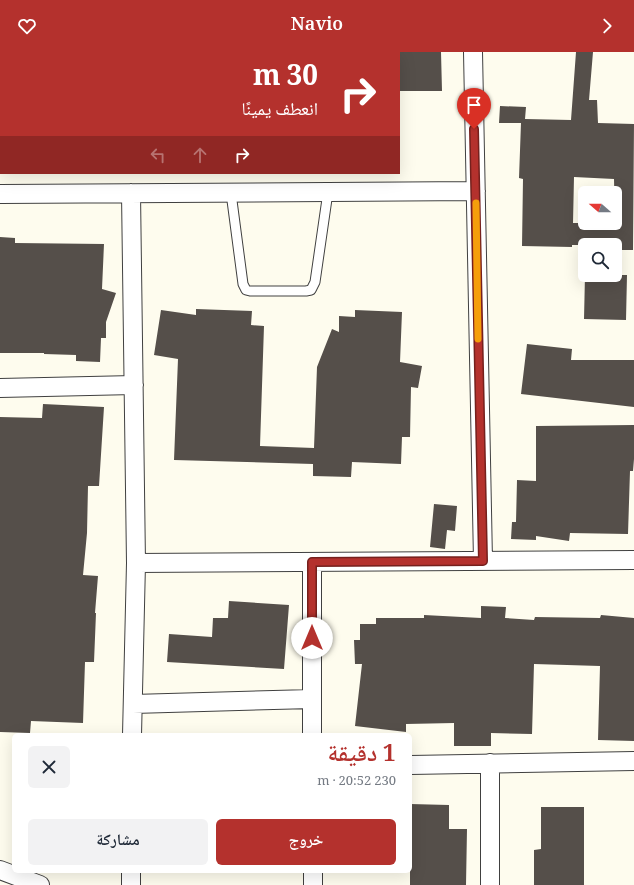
<!DOCTYPE html>
<html lang="ar">
<head>
<meta charset="utf-8">
<style>
  body { margin:0; font-family:Georgia,"Noto Naskh Arabic",serif; background:#f2f2f3; color:#1f2937; direction:rtl; height:100vh; display:flex; flex-direction:column; font-size:15px; white-space:nowrap }
  * { box-sizing:border-box; margin:0 }
  p { font-size:13px; color:#747a83 }
  .icon { flex:none; width:22px; height:22px; fill:none; stroke:currentColor; stroke-width:2; stroke-linecap:round; stroke-linejoin:round }
  .map { position:relative; flex:1; overflow:hidden; direction:ltr }
  .drawer { position:absolute; left:12px; top:681px; width:400px; height:140px; display:flex; flex-direction:column; background:#fff; border-radius:6px; box-shadow:0 4px 16px #0002; direction:rtl }
  .drawer>* { flex:none }
  .banner { position:absolute; left:0px; top:0px; width:400px; height:122px; box-shadow:0 4px 16px #0002; direction:rtl; background:#b4312d; color:#fff; overflow:hidden }
  .needle { width:26px; rotate:290deg }
  .tools { position:absolute; left:578px; top:134px; display:grid; gap:8px }
  .tools a { display:grid; place-items:center; width:44px; height:44px; border-radius:6px; background:#fff; box-shadow:0 4px 16px #0002; font-size:20px }
  .pin { position:absolute; display:grid; place-items:center; width:34px; height:34px; color:#fff; margin:-41px -17px; border-radius:50% 50% 50% 0; rotate:-45deg; box-shadow:0 0 4px #0007 }
  .pin .icon { rotate:45deg }
  .me { position:absolute; width:44px; margin:-22px; rotate:0deg; stroke-linejoin:round; filter:drop-shadow(0 0 3px #0008) }
  .turn { display:flex; align-items:center; gap:14px; height:84px; padding:0 16px; font-size:18px }
  .turn .icon { width:52px; height:52px; stroke-width:2.5 }
  .turn b { display:block; font-size:28px; line-height:34px }
  .lanes { display:flex; align-items:center; height:38px; padding:0 16px; background:#0003; justify-content:center; gap:20px; direction:ltr }
  .lanes .off { opacity:.35 }
  .round { display:grid; place-items:center; flex:none; width:42px; height:42px; border-radius:6px; background:#f2f2f3 }
  .overview { display:flex; align-items:center; justify-content:space-between; height:68px; padding:0 16px }
  h1 { font-size:24px; font-weight:600; line-height:30px; color:#b4312d }
  .cta { display:flex; gap:8px; margin-top:auto; padding:8px 16px }
  .cta a { flex:1; height:46px; border-radius:6px; background:#b4312d; color:#fff; font-size:16px; font-weight:600; line-height:46px; text-align:center }
  .cta a+a { background:#f2f2f3; color:#1f2937 }
  header { display:flex; justify-content:space-between; align-items:center; height:52px; padding:0 16px; background:#b4312d; color:#fff; font-size:18px; font-weight:600 }
  .map>svg:first-child { display:block }
  .building { fill:#554f4a; fill-rule:evenodd }
  .lines { fill:none; stroke-linecap:round; stroke-linejoin:round }
  .lane-casing { stroke:#404040; stroke-width:11 }
  .street-casing { stroke:#404040; stroke-width:20 }
  .lane { stroke:#fff; stroke-width:9 }
  .street { stroke:#fff; stroke-width:18 }
  .route-casing { stroke:#75201d; stroke-width:10 }
  .route { stroke:#b4312d; stroke-width:7 }
  .slow { stroke:#f59e0b; stroke-width:7 }
</style>
</head>
<body>
<header><svg class="icon" aria-label="forward" viewBox="0 0 24 24"><path d="M9 5l7 7-7 7"/></svg>Navio<svg class="icon" aria-label="heart" viewBox="0 0 24 24"><path d="M12 20l-8-8c-3-5 5-10 8-4 3-6 11-1 8 4z"/></svg></header>
<div class="map">
<svg width="634" height="833" viewBox="0 0 634 833">
  <rect width="100%" height="100%" fill="#fefcee"/>
  <path class="building" d="M399 0H441L442 39H399Z
    M576 0H593L589 48H597L598 71 634 72 633 198H615V193H572V195L522 194 523 127 519 126 521 71H499L500 54 526 55 525 67 571 68ZM574 125 614 127 615 171H573Z
    M0 185 15 186V191L104 192 102 237 116 241 106 270V286H101L100 310 76 309V303L44 302V301H0Z
    M585 223H627L626 268 584 267Z
    M196 257 252 259 251 273 264 274 260 394 314 396 317 315 332 277 339 280V264L355 265V258L402 260 400 310 422 314 418 336 411 335 410 385H402L401 412 352 410 351 425 313 424V412L174 408 178 307 154 303 161 258 196 263Z
    M527 292 572 297 571 308H634V355L521 342Z
    M43 352 104 355 99 434H88L87 481 83 523 98 524 95 561H96L94 610H85L83 671 31 669 30 681 0 680V365L42 366Z
    M634 373V407L633 419H630L628 482 570 481 569 489 536 484V488L511 487 512 470H516L517 428 536 429V374Z
    M434 452 457 454 455 479 447 478 445 497 430 495Z
    M229 549 289 553 284 617 167 610 169 582 212 585 213 566H228Z
    M481 554 506 555 505 566 534 568 535 565 600 566 601 563 634 566V689L598 688 600 614 534 612 532 682 491 681V694H454V671L406 672V680L355 674 362 612H355L354 588H360V572H376V566H424V563L481 566Z
    M410 752 449 753V777H467L466 833H410Z
    M541 755H584V833H534V798L541 797Z"/>
  <g class="lines">
    <defs>
      <path id="lane" d="M231 141 243 232 246 238 250 239H306L311 238 315 230 328 140"/>
      <path id="street" d="M473 0 483 509
        M131 141 136 511 132 683
        M0 142 476 139
        M0 336 134 333
        M136 511 634 508
        M133 652 312 647
        M312 683V510
        M490 711V833
        M410 713 634 709
        M0 818 40 833
        M313 819V833
        M131 833V819"/>
    </defs>
    <use href="#lane" class="lane-casing"/>
    <use href="#street" class="street-casing"/>
    <use href="#lane" class="lane"/>
    <use href="#street" class="street"/>
  </g>
  <g class="lines">
    <defs>
      <path id="route" d="M312 586V510L483 509 474 77"/>
    </defs>
    <use href="#route" class="route-casing"/>
    <use href="#route" class="route"/>
    <path class="slow" d="M476 151 478 287"/>
  </g>
</svg>
<div class="tools">
<a><svg class="needle" viewBox="-14 -14 28 28"><path d="M0-13l5 13h-10z" fill="#e53935"/><path d="M0 13l5-13h-10z" fill="#747a83"/></svg></a>
<a><svg class="icon" aria-label="search" viewBox="0 0 24 24"><circle cx="10" cy="10" r="6"/><path d="M15 15l6 6"/></svg></a>
</div>
<div class="pin" style="left:474px;top:77px;background:#d93025"><svg class="icon" aria-label="arrive" viewBox="0 0 24 24"><path d="M6 21V4h12l-3 4 3 4H6"/></svg></div>
<svg class="me" style="left:312px;top:586px" viewBox="-20 -20 40 40"><circle r="19" fill="#fff"/><path d="M0-13L10 11 0 6-10 11z" fill="#b4312d"/></svg>
<div class="banner">
<div class="turn"><svg class="icon" aria-label="right" viewBox="0 0 24 24"><path d="M7 20v-9h11M14 6l5 5-5 5"/></svg><div><b>30 m</b>انعطف يمينًا</div></div>
<div class="lanes"><svg class="icon off" aria-label="left" viewBox="0 0 24 24"><path d="M17 20v-9H6M10 6l-5 5 5 5"/></svg><svg class="icon off" aria-label="ahead" viewBox="0 0 24 24"><path d="M12 20V5M6 11l6-6 6 6"/></svg><svg class="icon" aria-label="right" viewBox="0 0 24 24"><path d="M7 20v-9h11M14 6l5 5-5 5"/></svg></div>
</div>
<section class="drawer">
<div class="overview"><div><h1>1 دقيقة</h1><p>230 m · 20:52</p></div><a class="round"><svg class="icon" aria-label="close" viewBox="0 0 24 24"><path d="M6 6l12 12M18 6L6 18"/></svg></a></div>
<div class="cta"><a>خروج</a><a>مشاركة</a></div>
</section>
</div>
</body>
</html>
